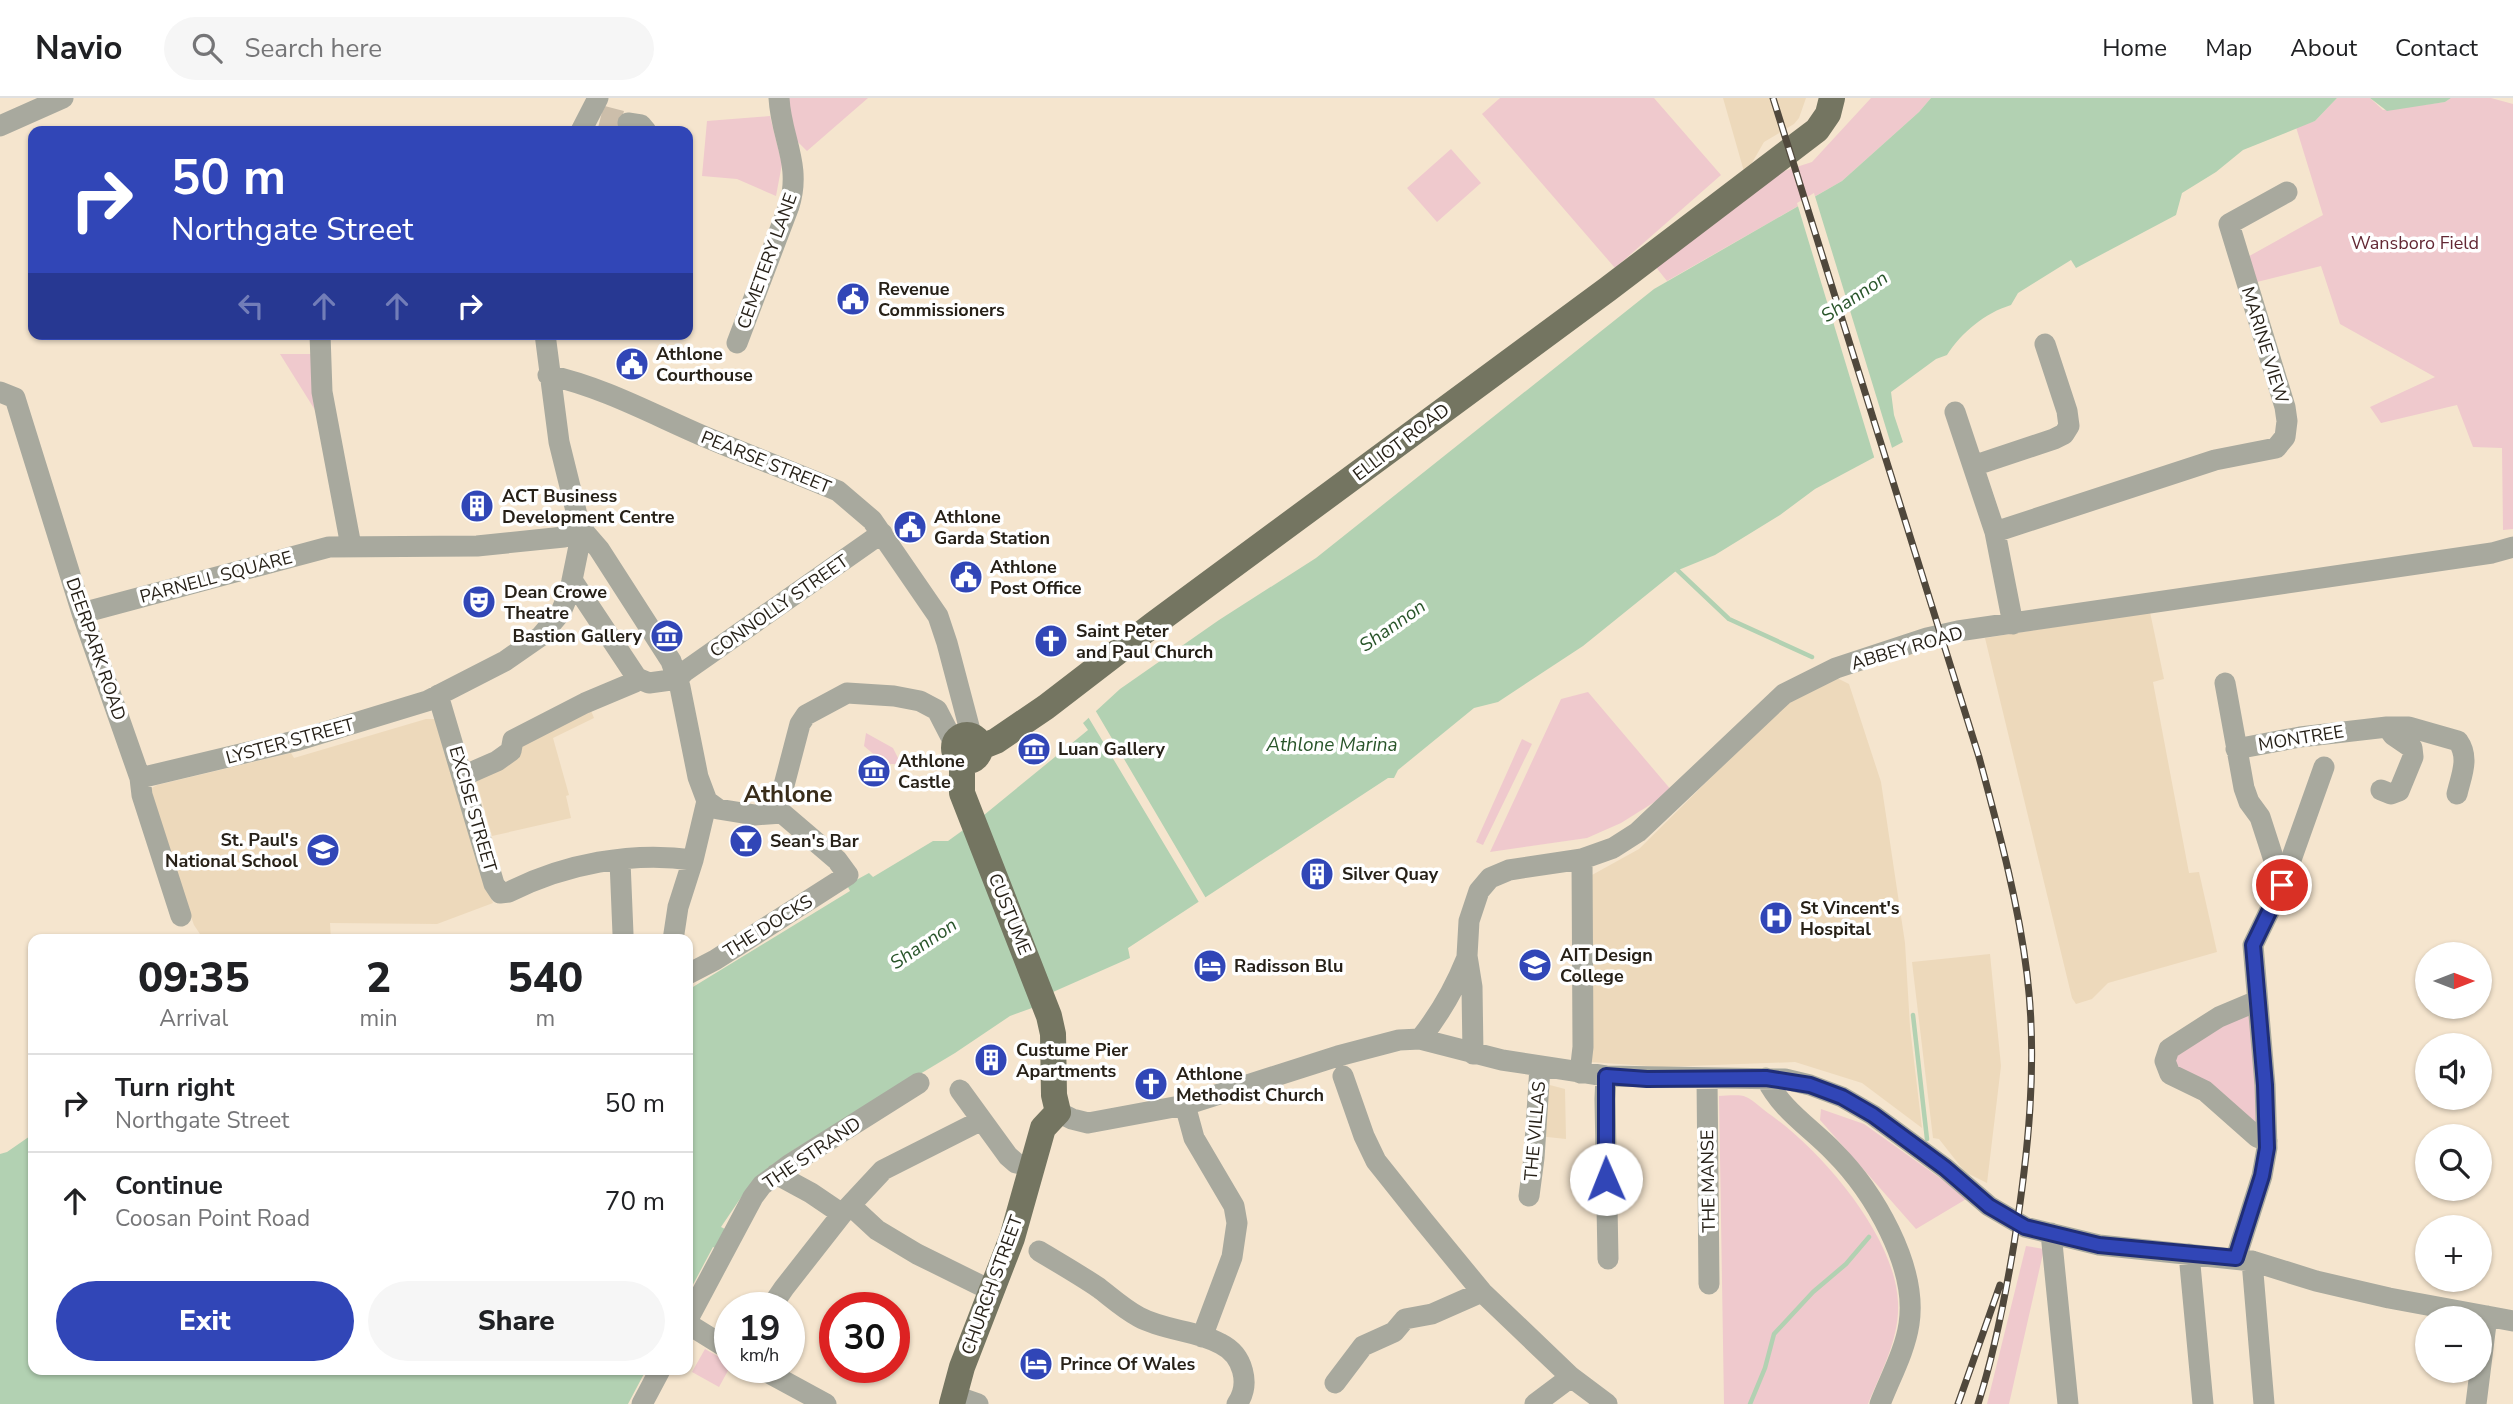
<!DOCTYPE html>
<html lang="en">
<head>
<meta charset="utf-8">
<style>
  body { margin:0; font-family:"Nunito Sans",sans-serif; background:#f6f6f6; color:#202124; height:100vh; display:flex; flex-direction:column; font-size:26px; white-space:nowrap }
  * { box-sizing:border-box; margin:0 }
  p { font-size:23px; color:#757577 }
  .icon { flex:none; width:38px; height:38px; fill:none; stroke:currentColor; stroke-width:2; stroke-linecap:round; stroke-linejoin:round }
  .map { position:relative; flex:1; overflow:hidden }
  .panel { position:absolute; left:28px; top:836px; width:665px; height:441px; display:flex; flex-direction:column; background:#fff; border-radius:14px; box-shadow:0 2px 5px #0004 }
  .panel>* { flex:none }
  .top-card { position:absolute; left:28px; top:28px; width:665px; height:214px; border-radius:14px; box-shadow:0 2px 5px #0004; background:#3146b7; color:#fff; overflow:hidden }
  .needle { width:46px; rotate:90deg }
  .controls { position:absolute; left:2415px; top:844px; display:grid; gap:14px }
  .controls a { display:grid; place-items:center; width:77px; height:77px; border-radius:50%; background:#fff; box-shadow:0 2px 5px #0004; font-size:35px }
  .speed { position:absolute; left:714px; top:1194px; display:flex; gap:14px; font-size:35px; font-weight:700; text-align:center }
  .speed>* { display:grid; place-content:center; width:91px; height:91px; border-radius:50%; background:#fff; box-shadow:0 2px 5px #0004; line-height:1 }
  .speed small { font-size:18px; font-weight:400 }
  .speed .limit { border:10px solid #d22; background:#fff; color:#111 }
  .pin { position:absolute; display:grid; place-items:center; width:60px; height:60px; color:#fff; margin:-30px; border:4px solid #fff; border-radius:50%; box-shadow:0 2px 7px #0007 }
  .me { position:absolute; width:77px; margin:-38px; rotate:359deg; stroke-linejoin:round; filter:drop-shadow(0 0 5px #0008) }
  .turn { display:flex; align-items:center; gap:24px; height:147px; padding:0 28px; font-size:32px }
  .turn .icon { width:91px; height:91px; stroke-width:2.5 }
  .turn b { display:block; font-size:49px; line-height:60px }
  .lanes { display:flex; align-items:center; height:66px; padding:0 28px; background:#0003; justify-content:center; gap:35px; direction:ltr }
  .lanes .off { opacity:.35 }
  .eta { display:flex; justify-content:space-evenly; align-items:center; height:119px; text-align:center }
  .eta b { font-size:42px; font-weight:800; line-height:49px }
  .primary-button { display:flex; gap:14px; margin-top:auto; padding:14px 28px }
  .primary-button a { flex:1; height:80px; border-radius:42px; background:#3146b7; color:#fff; font-size:28px; font-weight:800; line-height:80px; text-align:center }
  .primary-button a+a { background:#f6f6f6; color:#202124 }
  ul { padding:0; list-style:none }
  li { display:flex; align-items:center; gap:21px; height:98px; padding:0 28px; border-top:2px solid #e0e0e0 }
  li div { flex:1 }
  li b { display:block; font-size:26px }
  li em { font-style:normal }
  header { display:flex; align-items:center; gap:42px; box-sizing:border-box; height:98px; padding:0 35px; background:#fff; border-bottom:2px solid #e0e0e0 }
  header strong { font-size:33px }
  nav { display:flex; gap:38px; margin-inline-start:auto; font-size:24px }
  .search { width:490px; height:63px; background:#f6f6f6; display:flex; align-items:center; gap:18px; box-sizing:border-box; padding:0 24px; border-radius:38px; color:#757577; font-size:26px }
  .map>svg:first-child { display:block }
  .built { fill:#edd9bb }
  .green { fill:#efc9cd }
  .water { fill:#b2d1b2 }
  .pier { fill:#f5e5ce }
  .lines { fill:none; stroke-linecap:round; stroke-linejoin:round }
  .stream { stroke:#b2d1b2; stroke-width:4.5 }
  .minor-tunnel { stroke:#ccbeaa; stroke-width:21; stroke-dasharray:21 10; stroke-linecap:butt }
  .minor { stroke:#a8a99e; stroke-width:21 }
  .major { stroke:#747561; stroke-width:26 }
  .rail-casing { stroke:#50483c; stroke-width:7 }
  .rail { stroke:#fff; stroke-width:4.5; stroke-dasharray:13; stroke-linecap:butt }
  .route-casing { stroke:#202e77; stroke-width:18 }
  .route { stroke:#3146b7; stroke-width:12 }
  .labels { text-anchor:middle; stroke-width:7; stroke-linejoin:round; paint-order:stroke }
  .park-label { font-size:18px; fill:#632834; stroke:#fff }
  .street-label { font-size:18px; fill:#272118; stroke:#fff }
  .poi-label { font-size:18px; font-weight:bold; fill:#272118; stroke:#fff; text-anchor:start }
  .water-label { font-size:19px; font-style:italic; fill:#29552a; stroke:#fff }
  .district-label { font-size:24px; font-weight:bold; fill:#392d1a; stroke:#fff }
</style>
</head>
<body>
<header>
<strong>Navio</strong>
<div class="search"><svg class="icon" aria-label="search" viewBox="0 0 24 24"><circle cx="10" cy="10" r="6"/><path d="M15 15l6 6"/></svg>Search here</div>
<nav><a>Home</a><a>Map</a><a>About</a><a>Contact</a></nav>
</header>
<div class="map">
<svg width="2513" height="1306" viewBox="0 0 2513 1306">
  <rect width="100%" height="100%" fill="#f5e5ce"/>
  <path class="built" d="M1723 0H1806L1799 20 1794 26 1764 44 1745 77Z
    M2150 514 2164 581 2153 584 2189 775 2199 774 2217 854 2108 885 2092 901 2076 906 2072 900 1985 540Z
    M1837 580 1849 586 1881 684 1905 845 1910 929 1922 1030 1862 985 1795 964 1662 969 1590 964 1592 777 1639 751 1786 605Z
    M589 608 594 620 553 640 569 697 566 698 571 720 492 738 475 678 516 645Z
    M426 621H435L493 805 437 826 330 825 331 842H204L194 827 149 701 150 691 157 687 291 655 294 660Z
    M1990 856 2001 968 1987 1085 1965 1074 1939 1041 1933 1040 1912 864Z
    M1542 985 1565 991 1566 1041 1538 1038Z"/>
  <path class="green" d="M783 0H868L807 53 797 43Z
    M1500 0H1654L1721 77 1615 170 1482 16Z
    M1871 0H1931L1919 14 1842 83 1667 183 1655 168 1781 74 1812 64Z
    M2337 0H2370L2383 12 2445 4 2451 0H2491L2513 6V431L2503 432 2502 350 2473 349 2457 307 2381 325 2370 309 2435 279 2340 226 2321 168 2253 185 2244 161 2323 117 2296 29 2315 23Z
    M770 18 782 66 776 98 737 81 702 78 707 23Z
    M1451 51 1481 85 1437 124 1407 90Z
    M280 256H312L315 312Z
    M1588 594 1672 693 1621 725 1587 740 1490 754 1561 601Z
    M866 635 893 650 901 666H885L864 648Z
    M1522 641 1532 646 1483 747 1476 744Z
    M2247 917 2251 920 2261 1019 2255 1025 2174 967 2177 951 2230 919Z
    M1719 998C1727 998 1739 996 1746 999 1753 1002 1761 1010 1768 1015 1820 1051 1895 1137 1898 1204 1900 1240 1881 1274 1868 1306H1724Z
    M1821 1011 1864 1026 1968 1100 1916 1131 1820 1022Z
    M2026 1148 2044 1151 2009 1306H1987Z
    M705 1251 730 1265V1269L719 1289 692 1274Z"/>
  <path class="water" d="M1931 0H2337L2315 23 2243 52 2216 74 2182 95 2176 117 2076 170 2071 162 2018 195 2011 207C1985 215 1962 234 1947 257L1936 261 1891 294 1894 317 1903 344 1815 391 1780 417 1715 457 1676 473 1583 548 1498 604 1474 610 1398 672 1394 680H1388L1128 850 1130 860 1053 894 1032 910 1010 918 955 955 795 1051 769 1069 742 1098 721 1129 727 1132 717 1151 713 1149 688 1196V892L850 793 847 787 869 775 873 779 933 743H948L984 717 1088 632 1083 625 1120 591 1219 522 1316 460 1654 191 1842 83 1919 14Z
    M2370 0H2451L2445 4 2387 13Z
    M33 1036V1272H646L628 1306H0V1056L7 1054Z"/>
  <path class="pier" d="M1814 95 1893 353 1875 362 1797 105Z
    M1094 610 1207 802 1200 806 1087 617Z"/>
  <g class="lines">
    <path class="stream" d="M1674 469 1729 521 1812 559
      M1913 917 1927 1041
      M1750 1306 1765 1270 1774 1236 1813 1194 1846 1166 1869 1139"/>
    <path class="minor-tunnel" d="M601 18 628 25"/>
    <path class="minor" d="M628 25 641 27 646 33
      M0 28 63 0
      M581 33 598 0
      M320 236 322 294 351 448
      M545 236 559 344 580 429 599 451 671 563 680 589 698 679 707 703
      M737 245 789 108C802 67 781 40 779 0
      M548 277C603 289 652 316 703 338 748 357 793 374 838 393L872 422 938 518 947 545 971 636
      M0 294 15 300 82 515 140 680 142 697 181 818
      M1955 314 1995 434 2013 526
      M1973 368 2054 341 2064 336 2069 328 2067 313 2045 246
      M1995 434 2215 362 2276 350 2285 339 2287 323 2285 309 2229 126 2287 94
      M572 482 637 580 649 585 678 581
      M82 515 329 449 477 448 564 439 580 429
      M678 581 684 574 882 435
      M2225 585 2244 690 2249 704 2260 719 2282 787
      M438 597 494 786 500 795 509 794C564 766 632 753 693 762
      M2236 651 2300 639 2387 629H2409L2458 643C2470 660 2461 678 2457 696
      M463 678 497 663 511 653 513 642 585 605 635 584 637 580
      M140 680 299 642 427 603 505 563 541 538 561 514 570 492 580 443 585 434
      M2381 692 2391 696 2399 693 2413 659 2412 650 2393 637 2387 629
      M777 714 800 626 806 617 847 595 894 598 920 603 937 612 954 645
      M620 763 623 836
      M673 842 678 809 693 762 707 703
      M688 876 715 862 848 777 837 762 782 715 755 717 718 711 707 703
      M2257 903 2219 919 2169 951 2165 963 2170 976 2205 993 2257 1039 2267 1043
      M1420 941C1440 916 1454 892 1466 862
      M1473 956 1472 889 1467 858 1469 823 1479 793 1490 780 1509 772 1582 761 1613 750 1638 734 1784 596 1836 570 1927 540 1958 533 2492 455 2513 449
      M1580 975 1583 949 1582 761
      M1343 978 1364 1038 1376 1063 1423 1122 1482 1194 1571 1279 1607 1306
      M1606 978 1605 1001 1608 1161
      M1707 980 1709 1186
      M1766 980C1781 1012 1810 1029 1834 1054 1873 1093 1918 1168 1909 1226 1905 1253 1890 1280 1880 1306
      M960 992 1008 1058 1016 1065 1032 1068
      M1185 1007 1194 1040 1234 1108 1237 1125 1232 1159 1202 1239
      M1058 1014 1072 1021 1088 1025 1185 1007 1338 958 1399 942 1420 941 1502 962 1606 978 1785 981 1810 987 1842 999 1873 1017 1945 1070 1989 1108 2025 1129 2099 1147 2252 1163 2316 1183 2389 1200 2513 1223
      M776 1076 811 1095 842 1116
      M1529 1098 1534 1060 1540 969
      M851 1108 877 1132 917 1156 992 1193
      M2051 1135 2068 1306
      M1039 1153C1059 1165 1080 1177 1099 1190 1112 1200 1124 1211 1139 1219 1165 1233 1196 1232 1221 1246 1243 1257 1251 1286 1237 1306
      M2189 1156 2203 1306
      M2236 1160 2262 1078 2267 1050 2265 987 2253 847 2282 787 2324 669
      M2252 1163 2264 1306
      M771 1209 784 1190 842 1116 883 1072 982 1022
      M688 1221 753 1099 762 1087 789 1067 919 985
      M688 1226 730 1252
      M758 1269 826 1306
      M1335 1285 1363 1248 1394 1234 1405 1221 1432 1216 1482 1194
      M955 1298 978 1306
      M642 1306 660 1272
      M1535 1306 1571 1279
      M2476 1306 2487 1218"/>
    <path class="major" d="M954 650a13 13 0 1 1 26 0a13 13 0 1 1-26 0Z
      M981 649 996 643 1046 609 1154 526 1608 191 1817 32 1828 16 1832 0
      M952 1306 962 1269 1012 1140 1043 1030 1058 1014 1054 997 1053 936 1049 918 962 695V663"/>
    <defs>
      <path id="rail" d="M1773 0 1979 659C1998 730 2018 802 2027 876 2038 966 2028 1057 2014 1146 2005 1200 1995 1253 1978 1306
        M1958 1306 2000 1187"/>
    </defs>
    <use href="#rail" class="rail-casing"/>
    <use href="#rail" class="rail"/>
  </g>
  <g class="lines">
    <defs>
      <path id="route" d="M1606 1081V978L1647 981 1766 980 1810 987 1842 999 1873 1017 1945 1070 1989 1108 2025 1129 2099 1147 2236 1160 2262 1078 2267 1050 2265 987 2253 847 2282 787"/>
    </defs>
    <use href="#route" class="route-casing"/>
    <use href="#route" class="route"/>
  </g>
  <defs>
    <symbol id="civic-disc" viewBox="-11 -11 22 22"><circle r="9.5" fill="#3146b7" stroke="#fff"/><path d="M-.6-6.5H3V-4.5H.6V-3L4-1V1h2V6H-6V1h2V-1L-.6-3ZM-1.2 2.5V6h2.4V2.5Z" fill="#fff"/></symbol>
    <symbol id="building-disc" viewBox="-11 -11 22 22"><circle r="9.5" fill="#3146b7" stroke="#fff"/><path d="M-4-6H4V6H1V3H-1V6H-4ZM-2.5-4.3h1.7v1.8h-1.7ZM.8-4.3h1.7v1.8H.8ZM-2.5-1h1.7V.8h-1.7ZM.8-1h1.7V.8H.8Z" fill="#fff"/></symbol>
    <symbol id="theatre-disc" viewBox="-11 -11 22 22"><circle r="9.5" fill="#3146b7" stroke="#fff"/><path d="M-5-5.5Q0-4 5-5.5V0Q5 5 0 6Q-5 5-5 0ZM-3.3-2.5H-1v1.5H-3.3ZM1-2.5H3.3v1.5H1ZM-2.8 1Q0 5.5 2.8 1Z" fill="#fff"/></symbol>
    <symbol id="museum-disc" viewBox="-11 -11 22 22"><circle r="9.5" fill="#3146b7" stroke="#fff"/><path d="M0-6L6-3V-2H-6V-3ZM-5-1h2V3h-2ZM-1-1h2V3h-2ZM3-1h2V3H3ZM-6 4H6V6H-6Z" fill="#fff"/></symbol>
    <symbol id="church-disc" viewBox="-11 -11 22 22"><circle r="9.5" fill="#3146b7" stroke="#fff"/><path d="M-1.2-6h2.4v3.5h3.3v2.4h-3.3V6h-2.4V-.1h-3.3v-2.4h3.3Z" fill="#fff"/></symbol>
    <symbol id="bar-disc" viewBox="-11 -11 22 22"><circle r="9.5" fill="#3146b7" stroke="#fff"/><path d="M-6-5H6L.8 .8V4.5H3.5V6h-7V4.5H-.8V.8Z" fill="#fff"/></symbol>
    <symbol id="school-disc" viewBox="-11 -11 22 22"><circle r="9.5" fill="#3146b7" stroke="#fff"/><path d="M0-5L7-2L0 1L-7-2ZM-4 1L0 2.5L4 1V4Q0 6-4 4Z" fill="#fff"/></symbol>
    <symbol id="hospital-disc" viewBox="-11 -11 22 22"><circle r="9.5" fill="#3146b7" stroke="#fff"/><path d="M-5-5h3v3.5h4V-5h3V5h-3V1.5h-4V5h-3Z" fill="#fff"/></symbol>
    <symbol id="university-disc" viewBox="-11 -11 22 22"><circle r="9.5" fill="#3146b7" stroke="#fff"/><path d="M0-5L7-2L0 1L-7-2ZM-4 1L0 2.5L4 1V4Q0 6-4 4Z" fill="#fff"/></symbol>
    <symbol id="hotel-disc" viewBox="-11 -11 22 22"><circle r="9.5" fill="#3146b7" stroke="#fff"/><path d="M-6-4.5h1.5V1H6V5H4.5V3h-9V5H-6ZM-4 0a1.8 1.8 0 1 1 3.6 0ZM.5 0V-2.5h3Q6-2.5 6 0Z" fill="#fff"/></symbol>
  </defs>
  <g fill-rule="evenodd">
    <use href="#civic-disc" x="834" y="182" width="38" height="38"/>
    <use href="#civic-disc" x="613" y="247" width="38" height="38"/>
    <use href="#building-disc" x="458" y="389" width="38" height="38"/>
    <use href="#civic-disc" x="891" y="410" width="38" height="38"/>
    <use href="#civic-disc" x="947" y="460" width="38" height="38"/>
    <use href="#theatre-disc" x="460" y="485" width="38" height="38"/>
    <use href="#museum-disc" x="648" y="519" width="38" height="38"/>
    <use href="#church-disc" x="1032" y="524" width="38" height="38"/>
    <use href="#museum-disc" x="1015" y="632" width="38" height="38"/>
    <use href="#museum-disc" x="855" y="654" width="38" height="38"/>
    <use href="#bar-disc" x="727" y="724" width="38" height="38"/>
    <use href="#school-disc" x="304" y="733" width="38" height="38"/>
    <use href="#building-disc" x="1298" y="757" width="38" height="38"/>
    <use href="#hospital-disc" x="1757" y="801" width="38" height="38"/>
    <use href="#university-disc" x="1516" y="848" width="38" height="38"/>
    <use href="#hotel-disc" x="1191" y="849" width="38" height="38"/>
    <use href="#building-disc" x="972" y="943" width="38" height="38"/>
    <use href="#church-disc" x="1132" y="967" width="38" height="38"/>
    <use href="#hotel-disc" x="1017" y="1247" width="38" height="38"/>
  </g>
  <g class="labels">
    <g class="park-label">
      <text x="2415" y="151">Wansboro Field</text>
    </g>
    <g class="street-label">
      <text transform="translate(767 163) rotate(-70)" y="6">CEMETERY LANE</text>
      <text transform="translate(2265 247) rotate(73)" y="6">MARINE VIEW</text>
      <text transform="translate(1401 344) rotate(-37)" y="6">ELLIOT ROAD</text>
      <text transform="translate(766 364) rotate(22)" y="6">PEARSE STREET</text>
      <text transform="translate(216 479) rotate(-15)" y="6">PARNELL SQUARE</text>
      <text transform="translate(779 508) rotate(-35)" y="6">CONNOLLY STREET</text>
      <text transform="translate(1907 550) rotate(-16)" y="6">ABBEY ROAD</text>
      <text transform="translate(96 551) rotate(71)" y="6">DEERPARK ROAD</text>
      <text transform="translate(2301 640) rotate(-9)" y="6">MONTREE</text>
      <text transform="translate(290 643) rotate(-15)" y="6">LYSTER STREET</text>
      <text transform="translate(473 711) rotate(74)" y="6">EXCISE STREET</text>
      <text transform="translate(1010 816) rotate(68)" y="6">CUSTUME</text>
      <text transform="translate(768 828) rotate(-32)" y="6">THE DOCKS</text>
      <text transform="translate(1535 1033) rotate(-85)" y="6">THE VILLAS</text>
      <text transform="translate(812 1055) rotate(-34)" y="6">THE STRAND</text>
      <text transform="translate(1708 1083) rotate(-91)" y="6">THE MANSE</text>
      <text transform="translate(992 1187) rotate(-70)" y="6">CHURCH STREET</text>
    </g>
    <g class="poi-label">
      <text x="878" y="197">Revenue<tspan x="878" dy="21">Commissioners</tspan></text>
      <text x="656" y="262">Athlone<tspan x="656" dy="21">Courthouse</tspan></text>
      <text x="502" y="404">ACT Business<tspan x="502" dy="21">Development Centre</tspan></text>
      <text x="934" y="425">Athlone<tspan x="934" dy="21">Garda Station</tspan></text>
      <text x="990" y="475">Athlone<tspan x="990" dy="21">Post Office</tspan></text>
      <text x="504" y="500">Dean Crowe<tspan x="504" dy="21">Theatre</tspan></text>
      <text x="1076" y="539">Saint Peter<tspan x="1076" dy="21">and Paul Church</tspan></text>
      <text x="642" y="544" text-anchor="end">Bastion Gallery</text>
      <text x="1058" y="657">Luan Gallery</text>
      <text x="898" y="669">Athlone<tspan x="898" dy="21">Castle</tspan></text>
      <text x="298" y="748" text-anchor="end">St. Paul's<tspan x="298" dy="21">National School</tspan></text>
      <text x="770" y="749">Sean's Bar</text>
      <text x="1342" y="782">Silver Quay</text>
      <text x="1800" y="816">St Vincent's<tspan x="1800" dy="21">Hospital</tspan></text>
      <text x="1560" y="863">AIT Design<tspan x="1560" dy="21">College</tspan></text>
      <text x="1234" y="874">Radisson Blu</text>
      <text x="1016" y="958">Custume Pier<tspan x="1016" dy="21">Apartments</tspan></text>
      <text x="1176" y="982">Athlone<tspan x="1176" dy="21">Methodist Church</tspan></text>
      <text x="1060" y="1272">Prince Of Wales</text>
    </g>
    <g class="water-label">
      <text transform="translate(1854 198) rotate(-34)" y="7">Shannon</text>
      <text transform="translate(1392 527) rotate(-35)" y="7">Shannon</text>
      <text x="1332" y="653">Athlone Marina</text>
      <text transform="translate(923 845) rotate(-34)" y="7">Shannon</text>
    </g>
    <g class="district-label">
      <text x="788" y="704">Athlone</text>
    </g>
  </g>
</svg>
<div class="controls">
<a><svg class="needle" viewBox="-14 -14 28 28"><path d="M0-13l5 13h-10z" fill="#e53935"/><path d="M0 13l5-13h-10z" fill="#757577"/></svg></a>
<a><svg class="icon" aria-label="sound" viewBox="0 0 24 24"><path d="M4 9h4l5-4v14l-5-4H4zM17 9q2 3 0 6"/></svg></a>
<a><svg class="icon" aria-label="search" viewBox="0 0 24 24"><circle cx="10" cy="10" r="6"/><path d="M15 15l6 6"/></svg></a>
<a>+</a>
<a>−</a>
</div>
<div class="speed"><div>19<small>km/h</small></div><div class="limit">30</div></div>
<div class="pin" style="left:2282px;top:787px;background:#d93025"><svg class="icon" aria-label="arrive" viewBox="0 0 24 24"><path d="M6 21V4h12l-3 4 3 4H6"/></svg></div>
<svg class="me" style="left:1606px;top:1081px" viewBox="-20 -20 40 40"><circle r="19" fill="#fff"/><path d="M0-13L10 11 0 6-10 11z" fill="#3146b7"/></svg>
<div class="top-card">
<div class="turn"><svg class="icon" aria-label="right" viewBox="0 0 24 24"><path d="M7 20v-9h11M14 6l5 5-5 5"/></svg><div><b>50 m</b>Northgate Street</div></div>
<div class="lanes"><svg class="icon off" aria-label="left" viewBox="0 0 24 24"><path d="M17 20v-9H6M10 6l-5 5 5 5"/></svg><svg class="icon off" aria-label="ahead" viewBox="0 0 24 24"><path d="M12 20V5M6 11l6-6 6 6"/></svg><svg class="icon off" aria-label="ahead" viewBox="0 0 24 24"><path d="M12 20V5M6 11l6-6 6 6"/></svg><svg class="icon" aria-label="right" viewBox="0 0 24 24"><path d="M7 20v-9h11M14 6l5 5-5 5"/></svg></div>
</div>
<section class="panel">
<div class="eta">
<div><b>09:35</b><p>Arrival</p></div>
<div><b>2</b><p>min</p></div>
<div><b>540</b><p>m</p></div>
</div>
<ul>
<li><svg class="icon" aria-label="right" viewBox="0 0 24 24"><path d="M7 20v-9h11M14 6l5 5-5 5"/></svg><div><b>Turn right</b><p>Northgate Street</p></div><em>50 m</em></li>
<li><svg class="icon" aria-label="ahead" viewBox="0 0 24 24"><path d="M12 20V5M6 11l6-6 6 6"/></svg><div><b>Continue</b><p>Coosan Point Road</p></div><em>70 m</em></li>
</ul>
<div class="primary-button"><a>Exit</a><a>Share</a></div>
</section>
</div>
</body>
</html>
